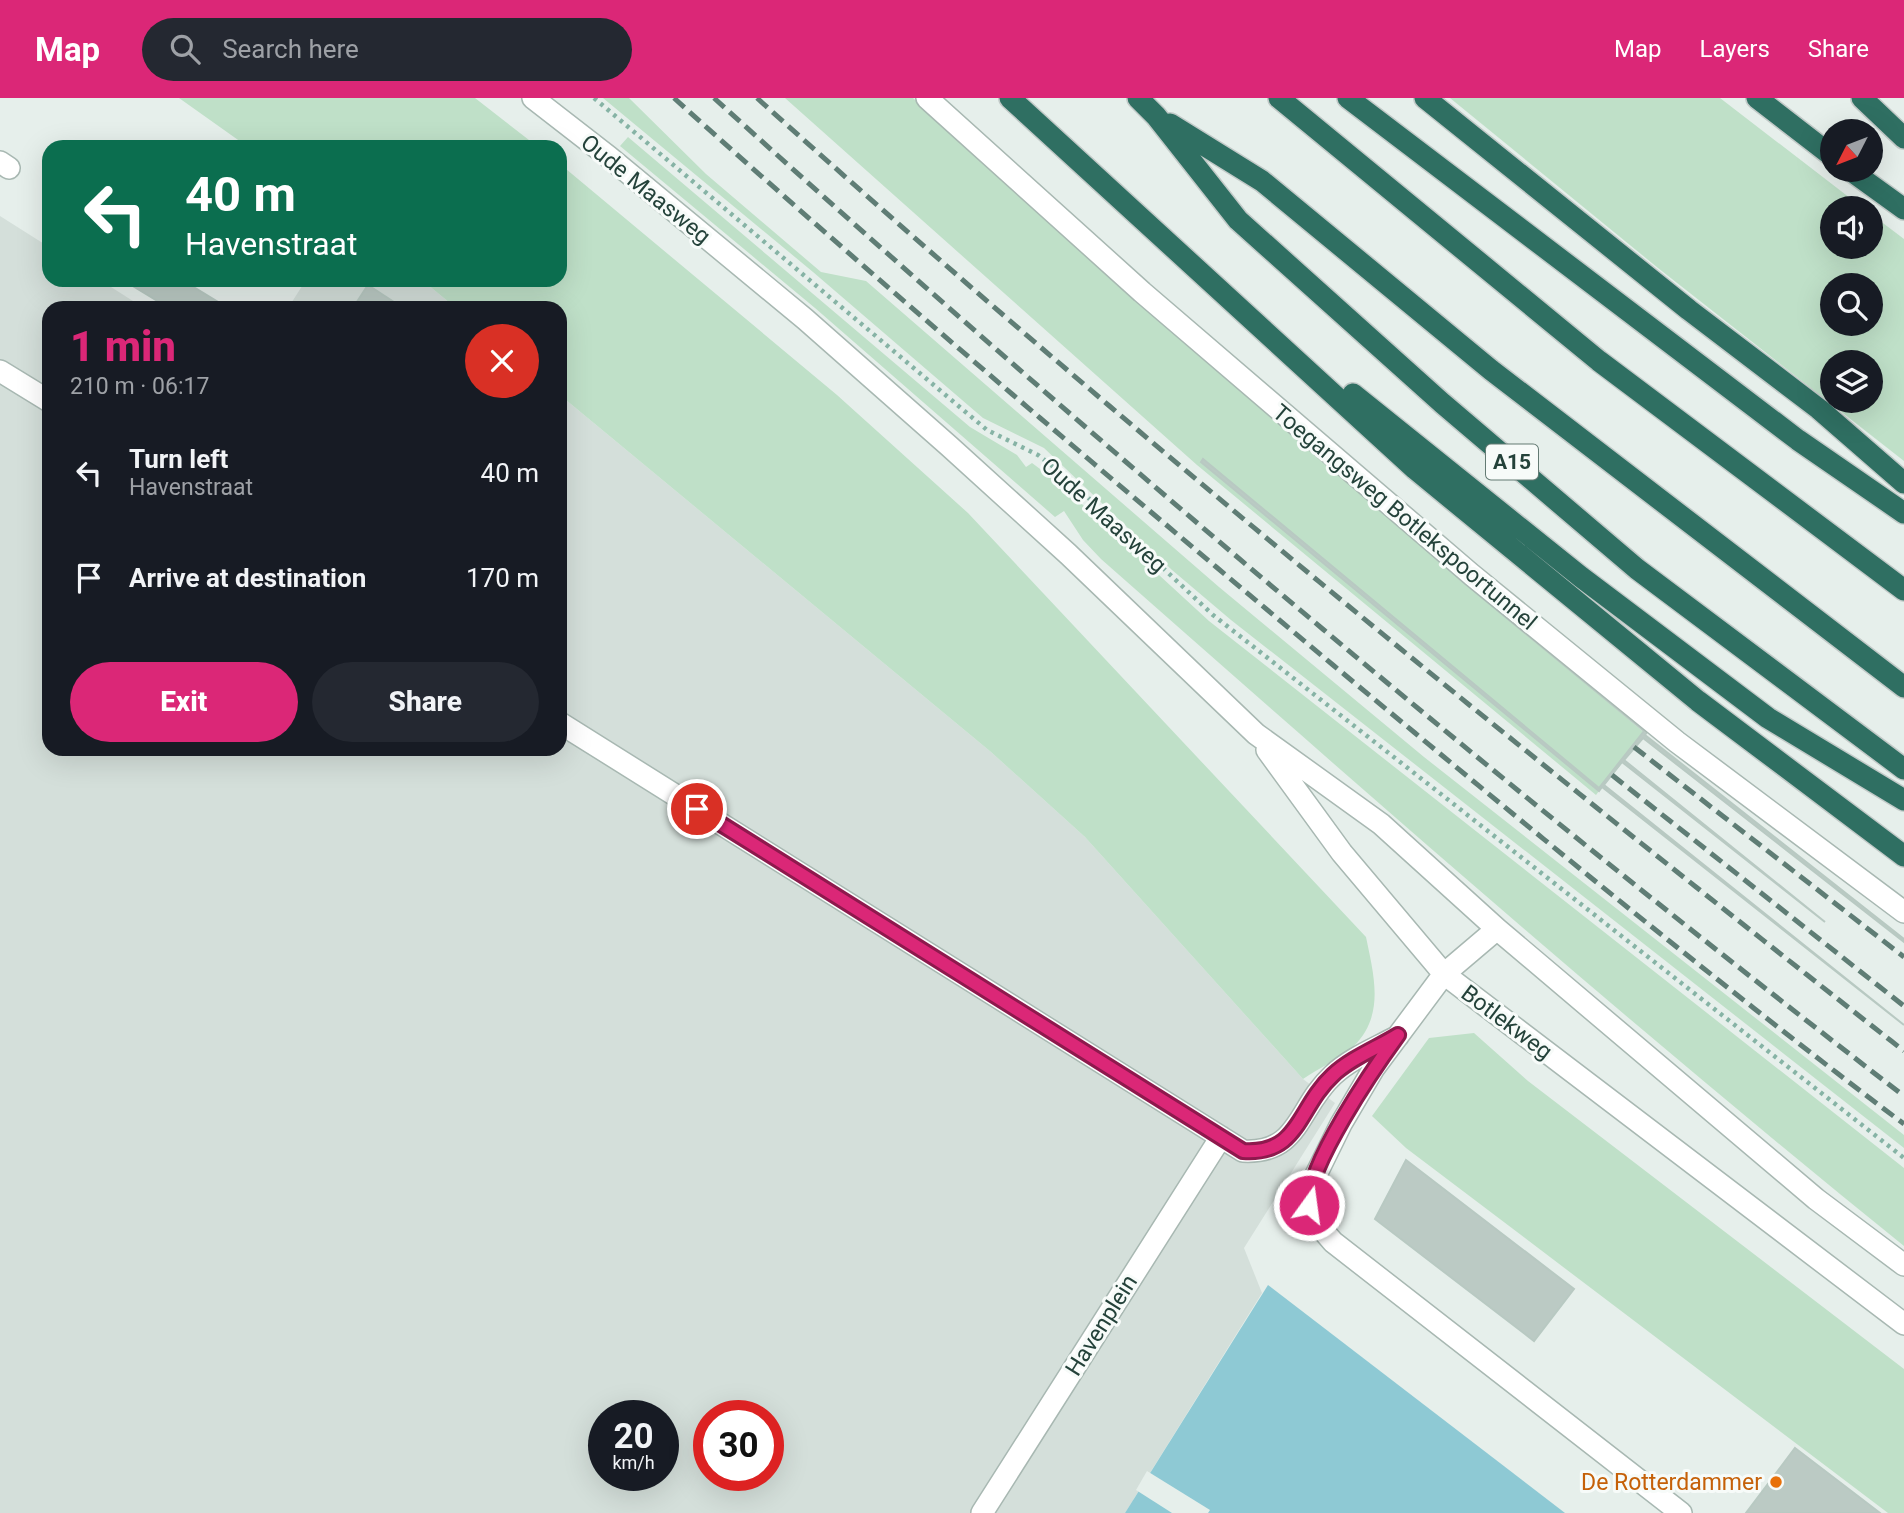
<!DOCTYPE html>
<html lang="en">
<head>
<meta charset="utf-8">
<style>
  body { margin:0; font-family:Roboto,sans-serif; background:#242831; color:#f1f3f6; height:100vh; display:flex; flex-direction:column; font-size:26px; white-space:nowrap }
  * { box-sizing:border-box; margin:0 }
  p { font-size:23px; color:#9ea1a6 }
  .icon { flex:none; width:38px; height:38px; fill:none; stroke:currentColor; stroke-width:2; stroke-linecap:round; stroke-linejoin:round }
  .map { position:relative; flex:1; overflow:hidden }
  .side { position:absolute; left:42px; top:203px; width:525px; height:455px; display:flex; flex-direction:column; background:#171b24; border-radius:21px; box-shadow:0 7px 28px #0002 }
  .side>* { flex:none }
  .guide { position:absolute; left:42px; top:42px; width:525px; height:147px; border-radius:21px; box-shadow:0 7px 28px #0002; background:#0b6e4f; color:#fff; overflow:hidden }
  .needle { width:46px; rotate:228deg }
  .buttons { position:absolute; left:1820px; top:21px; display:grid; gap:14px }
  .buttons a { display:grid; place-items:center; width:63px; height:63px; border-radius:50%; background:#171b24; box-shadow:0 7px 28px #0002; font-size:35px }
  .speed { position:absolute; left:588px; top:1302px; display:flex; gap:14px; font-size:35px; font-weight:700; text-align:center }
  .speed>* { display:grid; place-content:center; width:91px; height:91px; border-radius:50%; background:#171b24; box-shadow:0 7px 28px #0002; line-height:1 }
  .speed small { font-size:18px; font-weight:400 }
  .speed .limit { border:10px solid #d22; background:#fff; color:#111 }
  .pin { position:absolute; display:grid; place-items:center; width:60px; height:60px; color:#fff; margin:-30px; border:4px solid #fff; border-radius:50%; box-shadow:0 2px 7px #0007 }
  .me { position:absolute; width:77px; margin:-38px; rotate:14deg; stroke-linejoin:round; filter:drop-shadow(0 0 5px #0008) }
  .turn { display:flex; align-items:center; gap:24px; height:147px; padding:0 28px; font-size:32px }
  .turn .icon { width:91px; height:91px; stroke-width:2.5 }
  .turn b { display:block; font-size:49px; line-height:60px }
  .round { display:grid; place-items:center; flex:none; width:74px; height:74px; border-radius:37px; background:#242831 }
  .head { display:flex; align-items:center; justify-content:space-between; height:119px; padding:0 28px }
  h1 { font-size:42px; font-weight:800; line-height:52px; color:#db2777 }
  .cta { display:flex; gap:14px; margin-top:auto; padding:14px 28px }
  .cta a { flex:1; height:80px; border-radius:42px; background:#db2777; color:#fff; font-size:28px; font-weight:800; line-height:80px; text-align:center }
  .cta a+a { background:#242831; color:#f1f3f6 }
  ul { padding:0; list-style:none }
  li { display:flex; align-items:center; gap:21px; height:105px; padding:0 28px }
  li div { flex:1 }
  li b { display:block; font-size:26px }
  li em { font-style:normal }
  header { display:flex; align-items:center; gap:42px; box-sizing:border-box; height:98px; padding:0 35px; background:#db2777; color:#fff }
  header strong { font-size:33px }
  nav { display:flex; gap:38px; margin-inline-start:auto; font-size:24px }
  .search { width:490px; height:63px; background:#242831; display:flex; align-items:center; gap:18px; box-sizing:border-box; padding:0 24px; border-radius:38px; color:#9ea1a6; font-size:26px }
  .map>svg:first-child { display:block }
  .built { fill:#d4dfda; fill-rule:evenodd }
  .green { fill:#bfe0c8; fill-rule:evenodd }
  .water { fill:#8ec9d4 }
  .pier { fill:#e6efeb }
  .building { fill:#bbcac4; stroke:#b8c9c2; stroke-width:2 }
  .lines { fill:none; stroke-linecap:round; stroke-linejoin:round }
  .minor-casing { stroke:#a8b8b2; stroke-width:24 }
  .highway-casing { stroke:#c2cac8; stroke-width:24 }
  .path { stroke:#86b3a5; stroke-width:4.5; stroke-dasharray:3.5 5; stroke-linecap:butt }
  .minor { stroke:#fff; stroke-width:21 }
  .highway { stroke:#2f6f62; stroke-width:21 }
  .rail { stroke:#5f7d75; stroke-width:5; stroke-dasharray:14 7; stroke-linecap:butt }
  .route-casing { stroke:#8e194d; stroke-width:18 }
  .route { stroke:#db2777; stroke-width:12 }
  .food-dot { fill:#e8710a; stroke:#f7fbf9; stroke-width:2.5 }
  .labels { text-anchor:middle; stroke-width:6; stroke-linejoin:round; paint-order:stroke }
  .shield { fill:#f7fbf9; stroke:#637a73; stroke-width:2 }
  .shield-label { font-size:21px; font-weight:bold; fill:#24423a }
  .street-label { font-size:23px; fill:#24423a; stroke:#f7fbf9 }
  .food-label { font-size:23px; fill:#c56008; stroke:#f7fbf9; text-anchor:end }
</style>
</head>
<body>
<header>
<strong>Map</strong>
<div class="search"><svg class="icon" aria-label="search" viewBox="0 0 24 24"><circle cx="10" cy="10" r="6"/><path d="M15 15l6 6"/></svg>Search here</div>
<nav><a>Map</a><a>Layers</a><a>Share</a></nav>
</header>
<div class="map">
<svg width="1904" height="1415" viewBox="0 0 1904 1415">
  <rect width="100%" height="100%" fill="#e6efeb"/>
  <path class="built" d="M0 118 49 149V182H100L144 210H49V651H560V297L991 654 1085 739 1303 981 1335 1005 1244 1150 1262 1195 1125 1415H0ZM604 1318H663V1377H604ZM709 1318H768V1377H709Z
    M306 182H422L456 210H288Z"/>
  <path class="green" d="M179 0H475L538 49H248Z
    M603 0H629L706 76 821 174 866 183 1219 489 1424 659 1904 1037V1050L1231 522 1172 472 1044 350 983 320 813 174Z
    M785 0H913L1020 99 1254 300 1339 378 1646 636 1601 691 1201 363 1599 693 1596 697 1197 367Z
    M1450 0H1720L1863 110H1832V149H1871V116L1904 141V363L1658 170ZM1832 187H1871V226H1832ZM1832 264H1871V303H1832Z
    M628 39 970 329 1017 357 1026 369 1032 365 1059 385 1209 523 1904 1070V1148C1630 927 1365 694 1101 461L1083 442 1064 413 1055 419 815 210 620 48Z
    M560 66 837 297 968 415 1366 839C1374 878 1385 917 1354 948 1342 960 1317 971 1303 981L1085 739 991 654 560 297V210H456L422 182H560Z
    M1474 935 1528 983 1904 1271V1415H1888L1406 1050 1372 1018 1429 940Z"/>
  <path class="water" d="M1268 1187 1565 1415H1125Z"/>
  <path class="pier" d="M1147 1373 1210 1412 1208 1415H1172L1136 1392Z"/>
  <path class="building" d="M123 182H182L228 210H169Z
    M368 187 403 210H353Z
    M1253 301 1648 633 1645 637 1904 841V844L1643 640 1624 662 1825 824 1622 664 1604 687 1904 927 1602 689 1599 693 1201 364 1203 361 1599 690 1644 633 1463 484Z
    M1406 1062 1574 1191 1534 1243 1375 1121Z
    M1795 1350 1880 1415H1746Z"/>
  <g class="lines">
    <defs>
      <path id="minor" d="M533 0 609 59 805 221 949 348 1068 456 1256 636 1381 726 1497 831 1816 1101 1904 1167
        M927 0 1142 194 1472 477 1677 644 1904 814
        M0 64 9 70
        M0 273 49 303
        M560 625 1243 1053C1300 1056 1297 1010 1333 977 1351 960 1377 950 1398 938
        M1267 652 1342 755 1444 876 1904 1226
        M1497 831 1444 876 1374 970 1341 1026 1308 1093 1315 1123 1333 1144 1681 1415
        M982 1415 1221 1039"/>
      <path id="highway" d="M1010 0 1415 371 1698 603 1904 758
        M1138 0 1156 18 1238 122 1442 305 1637 471 1904 671
        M1279 0 1599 263 1904 492
        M1348 0 1798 342 1904 415
        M1425 0 1689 212 1819 311 1904 385
        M1757 0 1832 58
        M1862 0 1904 40
        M1170 26 1262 83 1491 272 1904 589
        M1850 72 1904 111
        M1353 296 1581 479 1768 620 1904 702"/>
    </defs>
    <use href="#minor" class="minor-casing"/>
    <use href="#highway" class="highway-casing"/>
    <path class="path" d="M594 0 987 332 1038 357 1064 377 1213 517 1904 1060"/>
    <use href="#minor" class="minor"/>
    <use href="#highway" class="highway"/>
    <path class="rail" d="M674 0C889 194 1111 381 1333 567 1521 723 1709 879 1904 1026
      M714 0C1097 347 1494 683 1904 998
      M757 0C1127 333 1513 647 1904 953
      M1634 649 1904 859
      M1612 677 1904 908"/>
  </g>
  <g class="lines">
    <defs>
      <path id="route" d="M697 711 1243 1053C1300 1057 1297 1010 1333 977 1351 960 1377 950 1398 937 1374 970 1306 1069 1309 1107"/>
    </defs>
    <use href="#route" class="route-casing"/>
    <use href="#route" class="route"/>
  </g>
  <circle class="food-dot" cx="1776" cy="1384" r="7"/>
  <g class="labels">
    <rect class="shield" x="1486" y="346.5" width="52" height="35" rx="5"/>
    <g class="shield-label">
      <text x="1512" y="371">A15</text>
    </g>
    <g class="street-label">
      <text transform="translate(646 91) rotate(39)" y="8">Oude Maasweg</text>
      <text transform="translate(1104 417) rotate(42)" y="8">Oude Maasweg</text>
      <text transform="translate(1405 419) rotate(40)" y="8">Toegangsweg Botlekspoortunnel</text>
      <text transform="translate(1507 924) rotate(37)" y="8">Botlekweg</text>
      <text transform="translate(1101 1227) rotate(-58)" y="8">Havenplein</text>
    </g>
    <g class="food-label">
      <text x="1762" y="1392">De Rotterdammer</text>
    </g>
  </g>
</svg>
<div class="buttons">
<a><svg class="needle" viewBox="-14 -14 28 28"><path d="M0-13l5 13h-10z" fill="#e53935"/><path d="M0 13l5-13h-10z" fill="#9ea1a6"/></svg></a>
<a><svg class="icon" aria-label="sound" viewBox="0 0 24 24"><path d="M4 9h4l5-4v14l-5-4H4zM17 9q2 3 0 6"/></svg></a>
<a><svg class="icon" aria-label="search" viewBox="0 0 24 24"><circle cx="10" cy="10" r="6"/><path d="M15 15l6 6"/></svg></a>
<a><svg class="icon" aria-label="layers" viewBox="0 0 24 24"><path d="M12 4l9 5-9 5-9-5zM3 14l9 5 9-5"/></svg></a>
</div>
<div class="speed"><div>20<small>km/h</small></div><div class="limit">30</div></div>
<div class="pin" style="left:697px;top:711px;background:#d93025"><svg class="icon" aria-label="arrive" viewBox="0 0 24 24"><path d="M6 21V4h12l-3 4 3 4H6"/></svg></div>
<svg class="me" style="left:1309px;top:1107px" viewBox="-20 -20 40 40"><circle r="17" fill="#db2777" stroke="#fff" stroke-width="3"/><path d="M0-11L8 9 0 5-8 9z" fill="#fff"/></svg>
<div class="guide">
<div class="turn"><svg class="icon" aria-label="left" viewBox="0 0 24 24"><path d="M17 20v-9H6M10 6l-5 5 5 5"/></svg><div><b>40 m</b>Havenstraat</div></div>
</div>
<section class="side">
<div class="head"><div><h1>1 min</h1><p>210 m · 06:17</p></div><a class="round" style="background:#d93025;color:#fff"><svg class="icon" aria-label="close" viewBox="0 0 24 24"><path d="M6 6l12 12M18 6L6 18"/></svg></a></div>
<ul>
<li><svg class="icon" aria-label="left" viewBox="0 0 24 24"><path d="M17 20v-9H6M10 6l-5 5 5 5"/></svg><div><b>Turn left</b><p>Havenstraat</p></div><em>40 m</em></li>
<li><svg class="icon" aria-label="arrive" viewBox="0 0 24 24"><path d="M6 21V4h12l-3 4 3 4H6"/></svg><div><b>Arrive at destination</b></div><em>170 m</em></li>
</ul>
<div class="cta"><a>Exit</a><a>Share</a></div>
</section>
</div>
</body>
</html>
